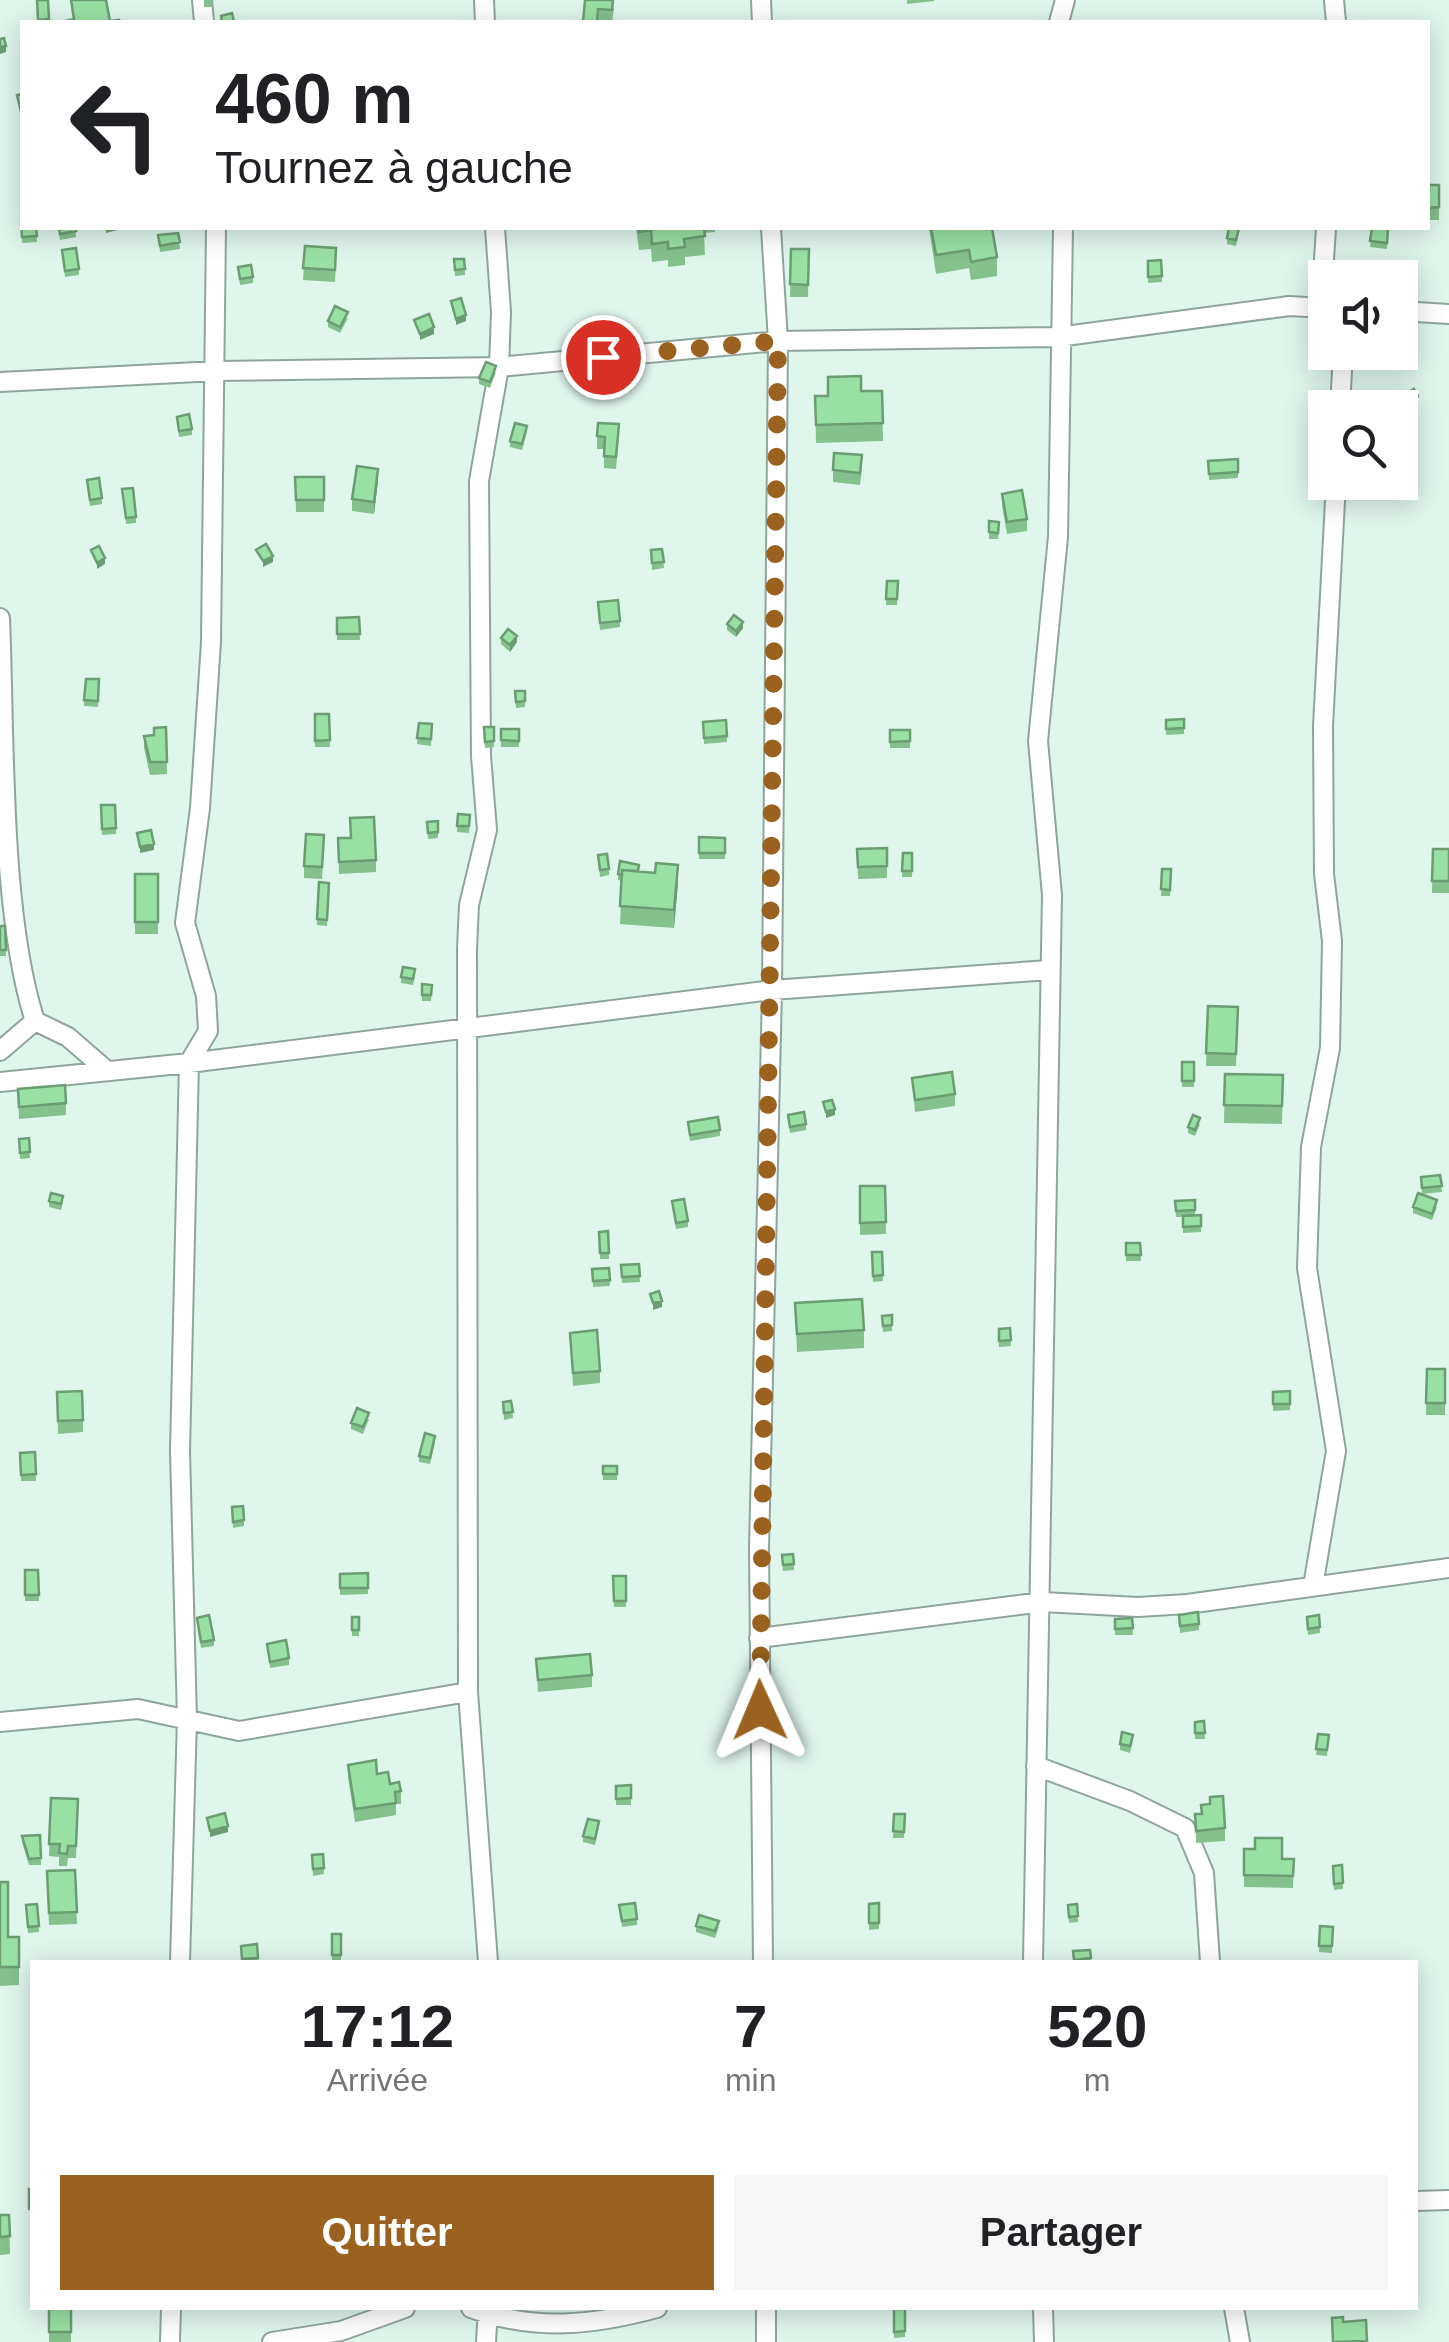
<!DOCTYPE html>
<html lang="fr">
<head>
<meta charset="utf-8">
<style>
  body { margin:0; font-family:Helvetica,sans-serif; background:#f6f6f6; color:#202124; height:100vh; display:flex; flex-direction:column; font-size:38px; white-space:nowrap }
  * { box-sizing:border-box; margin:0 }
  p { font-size:32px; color:#757577 }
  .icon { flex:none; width:55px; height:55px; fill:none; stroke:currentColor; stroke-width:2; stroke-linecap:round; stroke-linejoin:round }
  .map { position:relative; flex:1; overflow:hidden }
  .side { position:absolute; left:30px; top:1960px; width:1388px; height:350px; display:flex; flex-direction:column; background:#fff; border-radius:0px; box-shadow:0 5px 25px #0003 }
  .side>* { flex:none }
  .guide { position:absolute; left:20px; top:20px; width:1410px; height:210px; border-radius:0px; box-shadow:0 5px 25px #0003; background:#fff; color:#202124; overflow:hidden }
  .fabs { position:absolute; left:1308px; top:260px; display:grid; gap:20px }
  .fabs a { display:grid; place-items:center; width:110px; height:110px; border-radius:0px; background:#fff; box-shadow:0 5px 25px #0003; font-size:50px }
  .pin { position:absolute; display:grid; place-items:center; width:85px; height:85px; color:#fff; margin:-42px; border:5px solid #fff; border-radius:50%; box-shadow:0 2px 10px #0007 }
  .me { position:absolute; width:110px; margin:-55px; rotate:359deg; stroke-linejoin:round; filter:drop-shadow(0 0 8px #0008) }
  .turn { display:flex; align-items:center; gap:35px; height:210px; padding:0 30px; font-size:45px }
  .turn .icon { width:130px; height:130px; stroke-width:2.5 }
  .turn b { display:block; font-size:70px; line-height:85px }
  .eta { display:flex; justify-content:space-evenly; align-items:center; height:170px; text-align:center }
  .eta b { font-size:60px; font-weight:700; line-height:70px }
  .button { display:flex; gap:20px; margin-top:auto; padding:20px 30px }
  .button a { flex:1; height:115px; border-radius:0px; background:#9b621f; color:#fff; font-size:40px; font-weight:700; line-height:115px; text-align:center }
  .button a+a { background:#f6f6f6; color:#202124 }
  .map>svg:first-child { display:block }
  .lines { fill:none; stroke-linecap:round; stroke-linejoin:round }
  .minor-casing { stroke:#8fa59c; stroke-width:22 }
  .minor { stroke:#fff; stroke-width:18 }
  .wall { fill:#84c18d }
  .shaded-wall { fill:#6b9d73 }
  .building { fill:#99e0a4; stroke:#6b9d73; stroke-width:2.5 }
  .route { stroke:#9b621f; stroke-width:18; stroke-dasharray:0 32.4 }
</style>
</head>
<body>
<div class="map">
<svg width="1449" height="2342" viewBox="0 0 1449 2342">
  <rect width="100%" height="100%" fill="#dff6ed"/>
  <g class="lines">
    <defs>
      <path id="minor" d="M202 0 204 22
        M484 0 485 22
        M761 0 762 22
        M1334 0 1336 22
        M1059 22 1065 0
        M1400 311 1449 314
        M1325 316 1321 308 1326 228
        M0 382 217 371 499 367 778 341 1058 337 1289 306 1325 308
        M1340 408 1343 352
        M0 618C5 738 0 912 35 1021L68 1037 106 1070
        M0 1051 35 1021
        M0 1082 189 1063 772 990 1049 970
        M1313 1586 1336 1451 1307 1268 1311 1147 1330 1048 1332 941 1324 874 1323 726 1336 482
        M759 1638 1042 1602 1138 1607 1187 1604 1449 1568
        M0 1722 138 1709 239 1731 468 1692
        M1036 1766 1130 1801 1185 1828 1204 1873 1210 1962
        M180 1962 187 1719 180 1451 189 1063 208 1031 206 996 185 923 200 808 211 642 216 228
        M488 1962 468 1692 467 949 469 905 487 830 481 756 479 481 499 367 501 312 495 228
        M763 1962 759 1548 772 990 778 341 771 228
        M1033 1962 1052 895 1038 741 1058 537 1063 228
        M1415 2201 1449 2200
        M471 2308C535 2332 594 2325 657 2308
        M766 2308V2342
        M1043 2308 1044 2342
        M1234 2308 1240 2342
        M170 2342 171 2308
        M272 2342 341 2331 405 2308
        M486 2342 488 2308"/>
    </defs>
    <use href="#minor" class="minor-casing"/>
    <use href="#minor" class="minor"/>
  </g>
  <path class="wall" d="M204 0H212V7H204Z
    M585 0 614 8 612 22 598 21V22H583Z
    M907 0H934V1L907 4Z
    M1428 185H1439V220H1428Z
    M21 224 36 228 37 242 22 243Z
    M58 228H75L76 237 60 240Z
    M636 228H715V232L704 233 705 255 685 257V265L668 267V260L652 262 651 249 639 250Z
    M929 228H992L997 257V276L971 280 969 268 936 274Z
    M1240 228 1236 246 1227 244V238Z
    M1372 228 1388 229 1387 249 1370 247Z
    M178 233 180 249 160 252 158 235Z
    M305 246 336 260 335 282 303 280Z
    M791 249H809L808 297H790Z
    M62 250 79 269V275L65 277Z
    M454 259H464L465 275 455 276Z
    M1161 260 1162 282 1148 283V261Z
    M238 267 253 277V283L240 285Z
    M348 318 340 333 328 327V321Z
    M496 372 490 388 479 384V378Z
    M861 391H882L883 441 816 443 815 396Z
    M177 417 192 429V435L179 437Z
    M527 432 522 450 510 447V441Z
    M597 436H619L616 469 604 468V449H597Z
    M1238 459V478L1209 480 1208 461Z
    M862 468 860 485 833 482V470Z
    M295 477H324V512H296Z
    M87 480 102 498V504L90 506Z
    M378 481 374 514 352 511V499Z
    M122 489 136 517V523L126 524Z
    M1002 494 1027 519V531L1007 534 1002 506Z
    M989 521 999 522 998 539H989Z
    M662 549 664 568 652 570 651 550Z
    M887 581H898L897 605H886Z
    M598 608 620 621V627L600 630Z
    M359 617 360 640H337V618Z
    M727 624 743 628 736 637 727 630Z
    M501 638 517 642 510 652 501 644Z
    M86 679H99L98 707 84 706Z
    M515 691H525V707L516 708Z
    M315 714H329L330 747H315Z
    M1184 719V734L1166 735V720Z
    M726 720 727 742 704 744 703 722Z
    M419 723 432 724 431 746 417 744Z
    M166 727 167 774 150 775 144 748V736L154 735Z
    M484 727H494V747L485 748Z
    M501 729H519V747H501Z
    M890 730H910V748H890Z
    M101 805H115L116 834 102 835Z
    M458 814 470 815 469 833 457 832Z
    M438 821V838L428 839 427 822Z
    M699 837 725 838V859H699Z
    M338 838H350L376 860V872L339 874Z
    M324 847 322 879 304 878V866Z
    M887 848V878L858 879 857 849Z
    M1433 849H1449V893H1432Z
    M903 853H912V877H902Z
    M598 855 609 869V875L600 877Z
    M1162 869H1171L1170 896H1161Z
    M639 871 678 883 674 928 620 924 622 881 618 880V874Z
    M135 874H158V934H135Z
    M319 882 329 883 327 926 317 925Z
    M0 926H5L6 956H0Z
    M415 975 413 985 401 983V977Z
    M422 984 432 985 431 1001H422Z
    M1208 1006 1238 1007 1236 1066H1206Z
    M1182 1062H1194V1087H1182Z
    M1225 1074 1283 1075 1282 1124 1224 1123Z
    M912 1078 955 1094V1106L915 1112Z
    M18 1089 66 1103V1115L19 1119Z
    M788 1115 806 1124V1130L790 1133Z
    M688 1122 720 1130V1136L690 1141Z
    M1200 1124 1195 1136 1188 1133V1127Z
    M29 1138 30 1158 20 1159 19 1139Z
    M1440 1175 1442 1192 1422 1194 1421 1177Z
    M860 1186H885L886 1234 860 1235Z
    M1195 1200V1215H1201V1232L1183 1233V1217H1176L1175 1201Z
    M49 1201 63 1202 61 1210 49 1207Z
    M672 1201 688 1221V1227L676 1229Z
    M1413 1207H1437L1432 1220 1413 1213Z
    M608 1231 609 1259H600L599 1232Z
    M1126 1243H1140L1141 1261H1126Z
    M872 1252H882L883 1281 873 1282Z
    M639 1264 640 1282 622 1283 621 1265Z
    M609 1268 610 1286 593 1287 592 1269Z
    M795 1303 864 1330V1348L797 1352Z
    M892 1315V1331L883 1332 882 1316Z
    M1010 1328 1011 1346 999 1347V1329Z
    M570 1333 600 1371V1383L573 1386Z
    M1427 1369H1445V1415H1426Z
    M1290 1391V1410L1273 1411V1392Z
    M57 1392 83 1420V1432L58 1434Z
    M511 1401 513 1418 504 1420 503 1402Z
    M369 1419 363 1434 351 1429V1423Z
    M435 1442 430 1464 419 1462V1456Z
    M35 1452 36 1481H21L20 1453Z
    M603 1466H617V1480H603Z
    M232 1507 244 1520V1526L233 1528Z
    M793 1554 794 1570 783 1571 782 1555Z
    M25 1570H38L39 1601H25Z
    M368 1573V1594L340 1595V1574Z
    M613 1576H626V1607H614Z
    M1179 1615 1199 1624V1630L1180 1633Z
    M1319 1615 1320 1633 1308 1635 1307 1617Z
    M352 1617H359V1636H352Z
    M197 1618 214 1640V1646L201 1648Z
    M1132 1618 1133 1635H1115V1619Z
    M267 1644 289 1658V1665L270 1668Z
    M536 1659 592 1675V1687L538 1692Z
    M1204 1721 1205 1739H1195V1722Z
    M1318 1734 1329 1735 1327 1756 1316 1755Z
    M1133 1741 1130 1753 1120 1750V1744Z
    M348 1765 377 1774 401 1791V1804H396V1815L355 1822 348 1777Z
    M631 1785V1805H616V1786Z
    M51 1798 78 1799 76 1858H68L67 1866H59V1857L49 1856Z
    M1210 1804 1225 1828V1841L1196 1843 1195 1814H1201Z
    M894 1814H905L904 1838H893Z
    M599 1827 595 1845 583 1842V1836Z
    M40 1835 41 1865H29L22 1842V1836Z
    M1244 1849 1282 1859H1294L1293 1888 1244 1887Z
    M323 1854 324 1874 313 1876 312 1855Z
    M1342 1865 1343 1889 1334 1890 1333 1866Z
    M75 1870 77 1924 49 1925 47 1883Z
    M0 1882 8 1937H19V1985L0 1986Z
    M879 1903V1929L869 1930V1904Z
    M37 1904 39 1932 28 1933 26 1911Z
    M1077 1904 1078 1922 1069 1923 1068 1905Z
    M619 1905 637 1919V1925L622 1927Z
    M696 1926 719 1927 715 1938 696 1932Z
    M1320 1926 1333 1927 1332 1953 1319 1952Z
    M332 1934H341V1961H332Z
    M257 1944 258 1962H242L241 1946Z
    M1090 1950 1091 1962H1073V1951Z
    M0 2215H9L10 2254 0 2255Z
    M49 2308H71V2342H49Z
    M894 2309H905V2337L894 2338Z"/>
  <path class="shaded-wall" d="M6 46V52L0 54V47Z
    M106 228H121V229L106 233Z
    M466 315V321L456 325V319Z
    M434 327V334L420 340V334Z
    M1418 396V402L1409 408V402Z
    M378 469V481L374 514V502Z
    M273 556V562L263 567V561Z
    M105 558V564L97 569V563Z
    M743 622V628L736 637V631Z
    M517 636V642L510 652V645Z
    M154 844V850L140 853V847Z
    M678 865V883L674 928V910Z
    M835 1109V1115L826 1118V1112Z
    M662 1301V1307L653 1310V1303Z
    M228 1826V1832L210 1837V1831Z"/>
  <path class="building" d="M37 0H48L49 19 38 20Z
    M71 0H106L110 21 119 20V22H66V21L74 19Z
    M585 0H613L612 10 598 9 597 22H583Z
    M232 13 234 22H222L221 16Z
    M4 38 6 46 0 47V39Z
    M22 94V112H21L17 95Z
    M1428 185H1439V207L1428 208Z
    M21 224H22V228H36L37 236 22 237Z
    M59 228H75L76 231 60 234Z
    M638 228H704L705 236 684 239 685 247 668 249V242L652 244 651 230 639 232Z
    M931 228H992L997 257 971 262 969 250 936 255Z
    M1229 228H1239L1236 240 1227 238Z
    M1372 228 1388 229 1387 243 1370 241Z
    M178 233 180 242 160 246 158 235Z
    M305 246 336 248 335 270 303 268Z
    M76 248 79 269 65 271 62 250Z
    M791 249H809L808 285 790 284Z
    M454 259H464L465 269 455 270Z
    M1161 260 1162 276 1148 277V261Z
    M251 265 253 277 240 279 238 267Z
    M461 298 466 315 456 319 451 301Z
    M335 306 348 312 340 327 328 321Z
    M429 314 434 327 420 334 414 320Z
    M486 362 496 366 490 382 479 378Z
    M861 376V391H882L883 423 816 425 815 396H828V377Z
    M1414 389 1418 396 1409 402 1405 394Z
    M189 414 192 429 179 431 177 417Z
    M515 423 527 426 522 444 510 441Z
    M598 423 619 424 616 457 604 456 605 437 597 436Z
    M834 453 862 455 860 473 833 470Z
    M1238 459V472L1209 474 1208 461Z
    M357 466 378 469 374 502 352 499Z
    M295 477H324V500H296Z
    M99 478 102 498 90 500 87 480Z
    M133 488 136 517 126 518 122 489Z
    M1022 490 1027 519 1007 522 1002 494Z
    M989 521 999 522 998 533 989 532Z
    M266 544 273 556 263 561 256 550Z
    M99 546 105 558 97 563 91 550Z
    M662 549 664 562 652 563 651 550Z
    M887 581H898L897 599H886Z
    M618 600 620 621 600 623 598 602Z
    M734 615 743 622 736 631 727 624Z
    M359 617 360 634H337V618Z
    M508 629 517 636 510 645 501 638Z
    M86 679H99L98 701 84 700Z
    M515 691H525V701L516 702Z
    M315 714H329L330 740 315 741Z
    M1184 719V728L1166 729V720Z
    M726 720 727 736 704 738 703 722Z
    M419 723 432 724 431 739 417 738Z
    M166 727 167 762H150L144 736 154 735V728Z
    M484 727H494V741L485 742Z
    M501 729H519V741L501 740Z
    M890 730H910V741L890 742Z
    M101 805H115L116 828 102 829Z
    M458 814 470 815 469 826H457Z
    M374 817 376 860 339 862 338 838H351L350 818Z
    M438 821V832L428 833 427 822Z
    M151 830 154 844 140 847 137 833Z
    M306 834 324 835 322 867 304 866Z
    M699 837 725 838V853H699Z
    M887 848V866L858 867 857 849Z
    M1433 849H1449V881H1432Z
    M903 853H912V871H902Z
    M607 854 609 869 600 870 598 855Z
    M620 861 639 865 638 871 622 870V875L618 874Z
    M656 863 678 865 674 910 620 906 622 870 655 873Z
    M1162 869H1171L1170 890 1161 889Z
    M135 874H158V922H135Z
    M319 882 329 883 327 920 317 919Z
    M0 926H5L6 950H0Z
    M403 967 415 969 413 979 401 977Z
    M422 984 432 985 431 995H422Z
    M1208 1006 1238 1007 1236 1054 1206 1053Z
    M1182 1062H1194V1081H1182Z
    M952 1072 955 1094 915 1100 912 1078Z
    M1225 1074 1283 1075 1282 1106 1224 1105Z
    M65 1085 66 1103 19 1107 18 1089Z
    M832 1100 835 1109 826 1112 823 1102Z
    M804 1112 806 1124 790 1127 788 1115Z
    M1193 1115 1200 1118 1195 1130 1188 1127Z
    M718 1117 720 1130 690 1135 688 1122Z
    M29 1138 30 1152 20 1153 19 1139Z
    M1440 1175 1442 1186 1422 1188 1421 1177Z
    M860 1186H885L886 1222 860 1223Z
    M51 1193 63 1196 61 1204 49 1201Z
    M1418 1193 1437 1200 1432 1214 1413 1207Z
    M684 1199 688 1221 676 1223 672 1201Z
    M1195 1200V1210L1176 1211 1175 1201Z
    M1201 1215V1226L1183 1227V1216Z
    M608 1231 609 1253H600L599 1232Z
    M1126 1243H1140L1141 1255H1126Z
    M872 1252H882L883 1275 873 1276Z
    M639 1264 640 1276 622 1277 621 1265Z
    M609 1268 610 1280 593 1281 592 1269Z
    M659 1291 662 1301 653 1303 650 1294Z
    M862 1299 864 1330 797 1334 795 1303Z
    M892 1315V1325L883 1326 882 1316Z
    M1010 1328 1011 1340 999 1341V1329Z
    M597 1330 600 1371 573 1373 570 1333Z
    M1427 1369H1445V1403H1426Z
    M82 1391 83 1420 58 1421 57 1392Z
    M1290 1391V1404H1273V1392Z
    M511 1401 513 1412 504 1413 503 1402Z
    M357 1408 369 1413 363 1427 351 1423Z
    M425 1433 435 1436 430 1458 419 1456Z
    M35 1452 36 1474 21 1475 20 1453Z
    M603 1466H617V1474H603Z
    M243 1506 244 1520 233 1522 232 1507Z
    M793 1554 794 1564 783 1565 782 1555Z
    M25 1570H38L39 1595H25Z
    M368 1573V1588H340V1574Z
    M613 1576H626V1601H614Z
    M1198 1612 1199 1624 1180 1626 1179 1615Z
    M209 1615 214 1640 201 1642 197 1618Z
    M1319 1615 1320 1627 1308 1629 1307 1617Z
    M352 1617H359V1630H352Z
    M1132 1618 1133 1628 1115 1629V1619Z
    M286 1640 289 1658 270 1662 267 1644Z
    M590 1654 592 1675 538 1680 536 1659Z
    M1204 1721 1205 1733H1195V1722Z
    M1122 1732 1133 1735 1130 1746 1120 1744Z
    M1318 1734 1329 1735 1327 1750 1316 1749Z
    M376 1760 377 1774 388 1772 390 1784 399 1782 401 1791 395 1792 396 1803 355 1809 348 1765Z
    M631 1785V1798L616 1799V1786Z
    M1223 1796 1225 1828 1196 1831 1195 1814H1202L1201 1805 1210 1804V1797Z
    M51 1798 78 1799 76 1846H68L67 1854 59 1853 60 1844H49Z
    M225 1813 228 1826 210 1831 207 1818Z
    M894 1814H905L904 1832 893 1831Z
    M588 1819 599 1821 595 1839 583 1836Z
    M40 1835 41 1858 29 1859 22 1836Z
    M1255 1838H1282V1859H1294L1293 1876 1244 1875V1849H1255Z
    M323 1854 324 1868 313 1869 312 1855Z
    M1342 1865 1343 1883 1334 1884 1333 1866Z
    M75 1870 77 1912 49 1913 47 1871Z
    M0 1882H8V1937H19V1967H0Z
    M635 1903 637 1919 622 1921 619 1905Z
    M879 1903V1923H869V1904Z
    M37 1904 39 1926 28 1927 26 1905Z
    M1077 1904 1078 1916 1069 1917 1068 1905Z
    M699 1915 719 1921 715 1931 696 1926Z
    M1320 1926 1333 1927 1332 1946H1319Z
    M332 1934H341V1955H332Z
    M257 1944 258 1958 242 1959 241 1946Z
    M1090 1950 1091 1958 1074 1960 1073 1951Z
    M29 2189H32V2209H29Z
    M0 2215H9L10 2236 0 2237Z
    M49 2308H71V2332H49Z
    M894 2309H905V2331L894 2332Z
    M1343 2317V2322L1366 2320 1367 2341 1333 2342 1332 2318Z"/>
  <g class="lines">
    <path class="route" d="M603 357 778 341 760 1710"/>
  </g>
</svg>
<div class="fabs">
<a><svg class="icon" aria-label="sound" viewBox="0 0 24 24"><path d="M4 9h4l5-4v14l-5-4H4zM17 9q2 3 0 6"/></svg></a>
<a><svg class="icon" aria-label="search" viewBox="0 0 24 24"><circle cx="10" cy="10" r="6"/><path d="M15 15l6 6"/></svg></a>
</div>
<div class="pin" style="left:603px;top:357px;background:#d93025"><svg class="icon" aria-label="arrive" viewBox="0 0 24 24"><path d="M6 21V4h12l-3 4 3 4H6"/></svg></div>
<svg class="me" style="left:760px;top:1710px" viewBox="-20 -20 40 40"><path d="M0-17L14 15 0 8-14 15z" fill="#9b621f" stroke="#fff" stroke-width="4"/></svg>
<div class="guide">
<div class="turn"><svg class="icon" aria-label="left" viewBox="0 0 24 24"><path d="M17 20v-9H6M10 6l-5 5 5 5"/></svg><div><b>460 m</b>Tournez à gauche</div></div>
</div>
<section class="side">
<div class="eta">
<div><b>17:12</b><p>Arrivée</p></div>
<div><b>7</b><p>min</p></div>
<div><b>520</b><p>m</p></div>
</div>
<div class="button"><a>Quitter</a><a>Partager</a></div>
</section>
</div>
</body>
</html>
